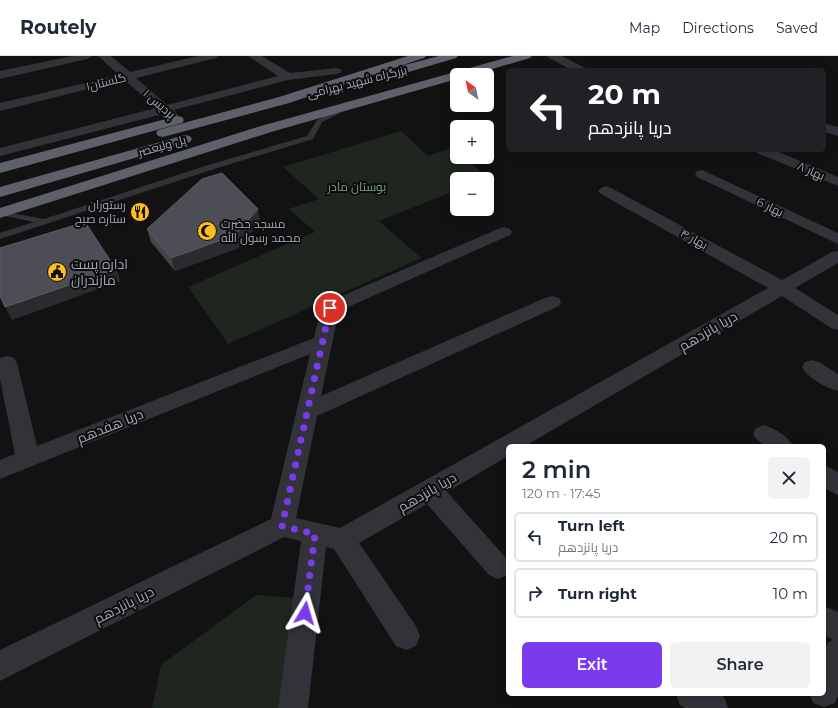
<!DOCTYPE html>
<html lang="en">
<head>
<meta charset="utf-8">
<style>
  body { margin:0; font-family:Montserrat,Cairo,sans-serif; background:#f2f2f3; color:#1f2937; height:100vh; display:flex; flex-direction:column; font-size:15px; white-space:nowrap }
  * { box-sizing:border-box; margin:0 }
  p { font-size:13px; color:#747a83 }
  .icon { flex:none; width:22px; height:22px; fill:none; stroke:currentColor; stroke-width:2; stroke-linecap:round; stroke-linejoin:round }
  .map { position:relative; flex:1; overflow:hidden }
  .details { position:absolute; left:506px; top:388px; width:320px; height:252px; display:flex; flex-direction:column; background:#fff; border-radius:6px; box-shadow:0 2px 10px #0003 }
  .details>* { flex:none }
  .guide { position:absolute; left:506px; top:12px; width:320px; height:84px; border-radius:6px; box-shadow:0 2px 10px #0003; background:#202124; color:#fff; overflow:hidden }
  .needle { width:26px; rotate:327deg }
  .buttons { position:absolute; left:450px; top:12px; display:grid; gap:8px }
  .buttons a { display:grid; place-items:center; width:44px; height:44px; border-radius:6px; background:#fff; box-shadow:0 2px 10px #0003; font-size:20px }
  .pin { position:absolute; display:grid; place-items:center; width:34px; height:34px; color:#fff; margin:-17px; border:2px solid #fff; border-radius:50%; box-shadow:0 1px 4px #0007 }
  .me { position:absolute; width:44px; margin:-22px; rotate:7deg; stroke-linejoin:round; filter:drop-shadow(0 0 3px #0008) }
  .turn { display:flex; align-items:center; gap:14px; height:84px; padding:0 16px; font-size:18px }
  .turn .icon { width:52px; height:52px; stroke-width:2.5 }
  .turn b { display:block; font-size:28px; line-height:34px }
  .round { display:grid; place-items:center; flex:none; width:42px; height:42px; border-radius:6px; background:#f2f2f3 }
  .headline { display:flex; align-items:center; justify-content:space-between; height:68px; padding:0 16px }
  h1 { font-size:24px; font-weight:600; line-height:30px }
  .action { display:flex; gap:8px; margin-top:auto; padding:8px 16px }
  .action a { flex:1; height:46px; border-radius:6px; background:#7c3aed; color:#fff; font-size:16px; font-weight:600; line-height:46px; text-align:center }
  .action a+a { background:#f2f2f3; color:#1f2937 }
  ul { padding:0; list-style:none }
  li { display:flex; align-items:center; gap:12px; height:50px; margin:0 8px 6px; padding:0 8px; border:2px solid #e0e1e3; border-radius:6px }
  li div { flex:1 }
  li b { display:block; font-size:15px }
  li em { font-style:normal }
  header { display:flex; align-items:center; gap:24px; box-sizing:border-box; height:56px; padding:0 20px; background:#fff; border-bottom:1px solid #e0e1e3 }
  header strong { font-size:19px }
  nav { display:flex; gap:22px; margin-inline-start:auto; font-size:14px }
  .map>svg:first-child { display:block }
  .green { fill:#1e261f }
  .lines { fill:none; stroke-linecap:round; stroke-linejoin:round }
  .lane { fill:#323339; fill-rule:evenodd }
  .street { fill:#323339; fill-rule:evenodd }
  .highway { fill:#5e616a; fill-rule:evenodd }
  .wall { fill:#434349 }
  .shaded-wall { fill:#2b2b2f }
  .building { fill:#4d4e55; stroke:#5b5c64 }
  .route { stroke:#7c3aed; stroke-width:7; stroke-dasharray:0 12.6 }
  .labels { text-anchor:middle; stroke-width:4; stroke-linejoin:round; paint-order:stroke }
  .far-street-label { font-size:12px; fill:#a2a7b5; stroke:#0d0d0e }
  .far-park-label { font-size:12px; fill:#77a27b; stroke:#0d0d0e }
  .far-poi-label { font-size:12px; fill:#a2a7b5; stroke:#0d0d0e; text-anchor:end }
  .poi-label { font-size:14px; fill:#a2a7b5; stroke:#0d0d0e; text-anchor:start }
  .street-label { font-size:14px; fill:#a2a7b5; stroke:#0d0d0e }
</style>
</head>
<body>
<header>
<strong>Routely</strong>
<nav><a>Map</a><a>Directions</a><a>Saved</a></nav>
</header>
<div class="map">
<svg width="838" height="652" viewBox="0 0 838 652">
  <rect width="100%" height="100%" fill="#121213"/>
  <path class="green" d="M401 75 428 100 454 91 457 94V101H465L487 122 484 123H457V134L379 165 421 202 228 288 188 231 315 176 289 153 319 143 283 111Z
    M256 539 295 542 281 652H152L161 609Z"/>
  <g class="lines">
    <path class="lane" d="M348 49 350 50V52L322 66 313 83 214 113 0 183V177L34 166 0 159V155L44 163 208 109 307 80 317 64Z"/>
    <path class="street" d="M72 0H93L87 3 0 23V15Z
      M98 0H111L130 16 198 0H218L216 2 136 22 167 49 278 20 248 0H262L290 17 336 12 340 13 342 15 340 17 336 18 288 24 174 54 179 60 178 63H168L163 58 0 100V92L156 52 125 24 0 55V47L119 19Z
      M547 0H562L585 12 587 14H572L549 2Z
      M824 67 838 71V80L824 76Z
      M755 94H774L838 121V130L757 97Z
      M702 114 838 177V188L697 121 695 118 697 115Z
      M606 130 611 132 782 224 832 196 838 195V207L795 232 838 259V274L831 272 782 240 525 390H508V400L447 436 507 503V519L498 523 489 519 427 448 359 487 416 570 420 580 416 590 406 594 396 590 334 493 326 491 308 652H278L301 485 284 481 0 625V594L271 463 310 298 0 423V404L15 398 0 323V302L7 300 14 302 17 307 37 390 314 282 321 252 323 248 498 173 504 171 510 173 512 176 510 179 339 255 321 340 545 242 552 240 559 242 561 246 559 250 317 360 296 462 340 472 768 232 601 138 598 135 601 132Z
      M812 304 819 306 838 318V335C826 332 808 322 802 311L805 306Z
      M764 369C775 373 788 380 793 390 778 390 761 394 753 378L756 372Z
      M824 409 838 416V439L824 432Z
      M824 550 838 556V639L835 647 824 651 813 647 810 638H824V595L828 586 833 584 824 579Z
      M676 638H719L724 641 728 652H685L680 649Z"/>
    <path class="highway" d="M408 0H426L424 2 289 47 163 81 158 80 156 77 158 74 279 41Z
      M439 0H458L456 2 405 17 401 16 399 13 401 10Z
      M513 0H532L530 2 472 19H457V23L271 76 0 162V152L261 70Z
      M177 60 182 61 184 64 182 67 0 117V107Z
      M185 79 190 80 192 83 190 86 0 141V131Z"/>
  </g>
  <path class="wall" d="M260 165 238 192 175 215 151 186 147 173Z"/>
  <path class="shaded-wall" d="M258 153 260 165 238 192 175 215 171 202Z
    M116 213 121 225 12 264 5 251Z"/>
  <path class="building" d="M222 117 258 153 235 179 171 202 147 173 202 123Z
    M85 166 116 213 5 251 0 240V192Z"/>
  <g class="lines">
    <path class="route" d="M305 557 315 478 282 470 330 252"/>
  </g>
  <defs>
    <symbol id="restaurant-disc" viewBox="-11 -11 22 22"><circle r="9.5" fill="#ffbd1e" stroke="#0d0d0e"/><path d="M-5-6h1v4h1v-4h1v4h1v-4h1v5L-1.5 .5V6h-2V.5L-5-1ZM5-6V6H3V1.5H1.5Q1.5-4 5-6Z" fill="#111"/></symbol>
    <symbol id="mosque-disc" viewBox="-11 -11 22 22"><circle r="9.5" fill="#ffbd1e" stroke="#0d0d0e"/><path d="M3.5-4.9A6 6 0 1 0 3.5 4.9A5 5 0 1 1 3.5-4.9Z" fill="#111"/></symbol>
    <symbol id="civic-disc" viewBox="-11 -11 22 22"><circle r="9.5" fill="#ffbd1e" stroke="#0d0d0e"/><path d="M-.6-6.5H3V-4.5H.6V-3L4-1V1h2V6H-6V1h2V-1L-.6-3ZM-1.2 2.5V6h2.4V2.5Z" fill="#111"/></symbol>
  </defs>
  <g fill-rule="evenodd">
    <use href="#restaurant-disc" x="129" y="145" width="22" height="22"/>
    <use href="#mosque-disc" x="196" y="164" width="22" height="22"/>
    <use href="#civic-disc" x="46" y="205" width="22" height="22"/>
  </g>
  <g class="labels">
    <g class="far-street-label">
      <text transform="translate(106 26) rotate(-14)" y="4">گلستان۱</text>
      <text transform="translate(357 26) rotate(-14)" y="4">بزرگراه شهید بهرامی</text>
      <text transform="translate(159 48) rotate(41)" y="4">پردیس ۱</text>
      <text transform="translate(162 90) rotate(-16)" y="4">پل ولیعصر</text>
      <text transform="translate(811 115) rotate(23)" y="4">بهار ۸</text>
      <text transform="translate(770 151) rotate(26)" y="4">بهار 6</text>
      <text transform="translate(694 183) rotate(29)" y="4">بهار ۴</text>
    </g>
    <g class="far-park-label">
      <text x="357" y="135">بوستان مادر</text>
    </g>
    <g class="far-poi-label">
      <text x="126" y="153">رستوران<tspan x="126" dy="14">ستاره صبح</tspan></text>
      <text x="221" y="172" text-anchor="start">مسجد حضرت<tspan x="221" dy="14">محمد رسول الله</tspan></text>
    </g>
    <g class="poi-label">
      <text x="71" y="213">اداره پست<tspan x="71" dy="16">مازندران</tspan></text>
    </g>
    <g class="street-label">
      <text transform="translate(708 275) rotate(-30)" y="5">دریا پانزدهم</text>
      <text transform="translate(110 370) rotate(-22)" y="5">دریا هفدهم</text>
      <text transform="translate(427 436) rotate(-30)" y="5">دریا پانزدهم</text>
      <text transform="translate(124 549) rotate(-27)" y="5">دریا پانزدهم</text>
    </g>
  </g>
</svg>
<div class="buttons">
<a><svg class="needle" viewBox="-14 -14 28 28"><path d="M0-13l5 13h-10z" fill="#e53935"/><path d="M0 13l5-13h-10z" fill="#747a83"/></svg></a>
<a>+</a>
<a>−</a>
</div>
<div class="pin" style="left:330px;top:252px;background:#d93025"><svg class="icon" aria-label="arrive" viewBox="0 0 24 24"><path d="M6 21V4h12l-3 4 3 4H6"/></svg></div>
<svg class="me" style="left:305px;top:557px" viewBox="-20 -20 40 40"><path d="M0-17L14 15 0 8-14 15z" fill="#7c3aed" stroke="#fff" stroke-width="4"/></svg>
<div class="guide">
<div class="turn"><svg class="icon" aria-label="left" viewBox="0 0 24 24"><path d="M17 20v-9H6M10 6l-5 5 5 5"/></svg><div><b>20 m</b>دریا پانزدهم</div></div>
</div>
<section class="details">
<div class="headline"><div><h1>2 min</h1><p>120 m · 17:45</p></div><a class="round"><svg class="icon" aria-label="close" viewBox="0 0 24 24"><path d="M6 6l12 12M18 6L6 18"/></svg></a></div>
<ul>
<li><svg class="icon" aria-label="left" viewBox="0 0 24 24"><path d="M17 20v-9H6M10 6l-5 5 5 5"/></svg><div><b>Turn left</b><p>دریا پانزدهم</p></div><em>20 m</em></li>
<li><svg class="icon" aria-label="right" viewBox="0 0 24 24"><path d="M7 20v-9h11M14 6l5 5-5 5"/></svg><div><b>Turn right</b></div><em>10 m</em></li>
</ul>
<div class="action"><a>Exit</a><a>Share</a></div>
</section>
</div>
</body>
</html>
